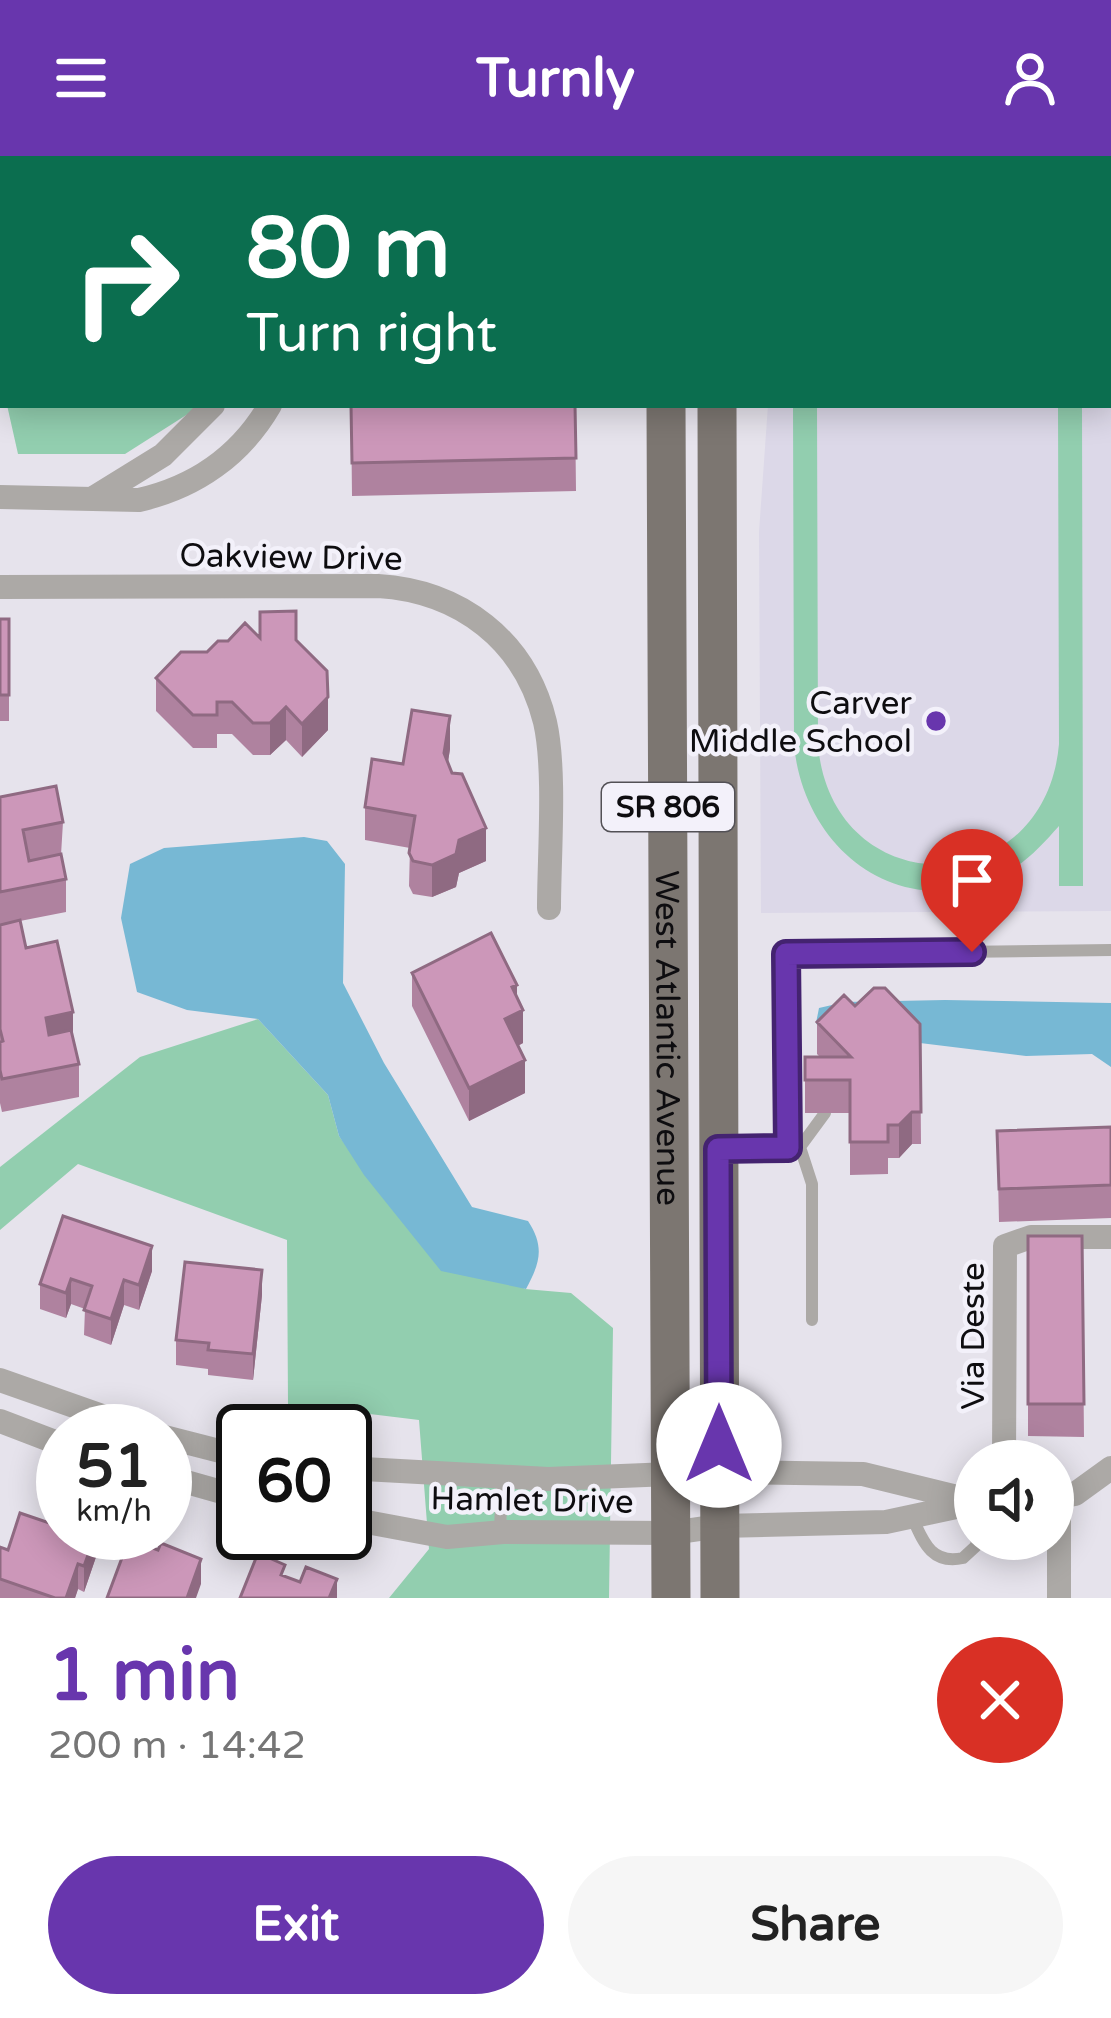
<!DOCTYPE html>
<html lang="en">
<head>
<meta charset="utf-8">
<style>
  body { margin:0; font-family:"Varela Round",sans-serif; background:#f6f6f6; color:#222; height:100vh; display:flex; flex-direction:column; font-size:45px; white-space:nowrap }
  * { box-sizing:border-box; margin:0 }
  p { font-size:39px; color:#767676 }
  .icon { flex:none; width:66px; height:66px; fill:none; stroke:currentColor; stroke-width:2; stroke-linecap:round; stroke-linejoin:round }
  .map { position:relative; height:1442px; overflow:hidden }
  .sheet { display:flex; flex-direction:column; background:#fff; flex:1 }
  .sheet>* { flex:none }
  .guide { position:absolute; left:0px; top:0px; width:1113px; height:252px; box-shadow:0 6px 30px #0003; background:#0b6e4f; color:#fff; overflow:hidden }
  .tools { position:absolute; left:954px; top:1284px; display:grid; gap:24px }
  .tools a { display:grid; place-items:center; width:120px; height:120px; border-radius:50%; background:#fff; box-shadow:0 6px 30px #0003; font-size:60px }
  .speed { position:absolute; left:36px; top:1248px; display:flex; gap:24px; font-size:60px; font-weight:700; text-align:center }
  .speed>* { display:grid; place-content:center; width:156px; height:156px; border-radius:50%; background:#fff; box-shadow:0 6px 30px #0003; line-height:1 }
  .speed small { font-size:30px; font-weight:400 }
  .speed .limit { border:6px solid #111; border-radius:18px; background:#fff; color:#111 }
  .pin { position:absolute; display:grid; place-items:center; width:102px; height:102px; color:#fff; margin:-123px -51px; border-radius:50% 50% 50% 0; rotate:-45deg; box-shadow:0 0 12px #0007 }
  .pin .icon { rotate:45deg }
  .me { position:absolute; width:132px; margin:-66px; rotate:0deg; stroke-linejoin:round; filter:drop-shadow(0 0 9px #0008) }
  .turn { display:flex; align-items:center; gap:42px; height:252px; padding:0 48px; font-size:54px }
  .turn .icon { width:156px; height:156px; stroke-width:2.5 }
  .turn b { display:block; font-size:84px; line-height:102px }
  .round { display:grid; place-items:center; flex:none; width:126px; height:126px; border-radius:63px; background:#f6f6f6 }
  .overview { display:flex; align-items:center; justify-content:space-between; height:204px; padding:0 48px }
  h1 { font-size:72px; font-weight:700; line-height:90px; color:#6836ad }
  .button { display:flex; gap:24px; margin-top:auto; padding:24px 48px }
  .button a { flex:1; height:138px; border-radius:72px; background:#6836ad; color:#fff; font-size:48px; font-weight:700; line-height:138px; text-align:center }
  .button a+a { background:#f6f6f6; color:#222 }
  header { display:flex; justify-content:space-between; align-items:center; height:156px; padding:0 48px; background:#6836ad; color:#fff; font-size:54px; font-weight:700 }
  .map>svg:first-child { display:block }
  .built { fill:#dcd8e8 }
  .green { fill:#92ceaf }
  .water { fill:#77b8d4 }
  .lines { fill:none; stroke-linecap:round; stroke-linejoin:round }
  .lane { stroke:#aca9a6; stroke-width:12 }
  .street { stroke:#aca9a6; stroke-width:24 }
  .primary { stroke:#7c7671; stroke-width:39 }
  .wall { fill:#af829f }
  .shaded-wall { fill:#8f6a82 }
  .building { fill:#cc97b9; stroke:#8f6a82; stroke-width:3 }
  .route-casing { stroke:#442370; stroke-width:30 }
  .route { stroke:#6836ad; stroke-width:21 }
  .poi-dot { fill:#6836ad; stroke:#f3f1fa; stroke-width:4.5 }
  .labels { text-anchor:middle; stroke-width:9; stroke-linejoin:round; paint-order:stroke }
  .shield { fill:#f3f1fa; stroke:#535156; stroke-width:3 }
  .shield-label { font-size:30px; font-weight:bold; fill:#0e0d10 }
  .street-label { font-size:33px; fill:#0e0d10; stroke:#f3f1fa }
  .poi-label { font-size:33px; fill:#0e0d10; stroke:#f3f1fa; text-anchor:end }
</style>
</head>
<body>
<header><svg class="icon" aria-label="menu" viewBox="0 0 24 24"><path d="M4 6h16M4 12h16M4 18h16"/></svg>Turnly<svg class="icon" aria-label="person" viewBox="0 0 24 24"><circle cx="12" cy="8" r="4"/><path d="M4 21q1-7 8-7t8 7"/></svg></header>
<div class="map">
<svg width="1111" height="1442" viewBox="0 0 1111 1442">
  <rect width="100%" height="100%" fill="#e6e3ec"/>
  <path class="built" d="M777 0H1111V755L761 757 759 376 768 249H1110V3Z"/>
  <path class="green" d="M0 0 198 3H3V229Z
    M7 249H202L125 298H18Z
    M793 249H817L818 589C832 749 1045 748 1059 588L1058 249H1082L1083 730H1059V670C1042 689 1026 707 1002 719 900 769 804 694 794 589Z
    M258 863 328 939 339 980 388 1047 525 1133 571 1137 613 1172 609 1442H389L429 1393 419 1264 288 1248 287 1084 78 1008 0 1074V1011L140 901Z"/>
  <path class="water" d="M304 681 327 685 345 708 343 827 384 907 472 1051 528 1065C545 1091 540 1107 526 1133L441 1115 364 1019 339 980 328 939 258 863 187 854 137 836 121 762 130 708 164 692Z
    M945 844 1111 847V911L1092 898 1026 900 920 887 826 883 816 867 819 852 845 846Z"/>
  <g class="lines">
    <path class="lane" d="M5 3V0
      M800 991 825 957
      M788 992 786 798 1111 794
      M725 993 800 991 812 1028V1164
      M912 1361C923 1385 931 1409 963 1402L976 1390 977 1383
      M500 1376 502 1321"/>
    <path class="street" d="M234 0 235 3
      M310 0 311 3
      M568 0V3
      M0 341 139 344C196 331 241 299 270 249
      M95 341 163 299 213 249
      M0 431 378 430C460 435 525 484 545 566 556 614 549 700 549 752
      M0 1224 145 1275
      M0 1265 63 1289
      M165 1281 243 1301
      M1004 1305 1005 1090 1031 1081H1111
      M345 1312 548 1323 719 1316 863 1318 969 1344
      M165 1320 243 1342
      M1059 1341V1442
      M1053 1342 1075 1338 1111 1312
      M345 1362 447 1381 503 1376 671 1377 720 1370 886 1366 975 1347"/>
    <g class="primary">
      <path d="M665 0V3"/>
      <path d="M717 0V3"/>
      <path id="s1" d="M666 249 671 1442"/>
      <path d="M717 249 720 1442"/>
    </g>
  </g>
  <path class="wall" d="M351 249H575L576 335 352 340Z
    M0 463H9V565H0Z
    M260 482 296 484 328 574 302 601 286 584 270 599H253L232 578H217V592H193L156 555V522L207 496Z
    M450 593 448 606 486 705 459 717 456 731 432 741 413 738 409 730 410 692 365 684V651L403 608Z
    M0 641 63 666 61 699 66 723V756L20 765 26 792 73 883 79 908V941L2 956 0 947Z
    M412 817 517 841 523 887 518 890 525 937 469 965 412 850Z
    M855 850 920 868 921 988H912L899 1002H888V1018L850 1019V957H805V901H820L817 898V866Z
    M1111 971V1062L999 1066 997 975Z
    M63 1060 152 1115 139 1154 124 1149 111 1189 84 1179 85 1153 71 1148 66 1162 40 1153V1128Z
    M1028 1080H1082L1084 1281 1028 1280Z
    M262 1139 253 1224 208 1219V1213L176 1209V1184Z
    M61 1371 97 1377V1398L84 1436 78 1433 75 1442H0V1391L8 1394Z"/>
  <path class="shaded-wall" d="M328 541V574L302 601V568Z
    M286 551V584L270 599V567Z
    M450 560V593L444 630V597Z
    M486 672V705L459 717 456 731 432 741V709L459 684Z
    M517 829V857L523 854V887L505 896V863L512 831Z
    M73 856V889L46 895V862Z
    M525 904V937L469 965V932Z
    M912 956V988L899 1002V969Z
    M152 1090V1115L139 1154V1129Z
    M262 1114V1139L253 1224V1198Z
    M71 1123V1148L66 1162V1137Z
    M124 1124V1149L111 1189V1163Z
    M96 1377 97 1398 84 1436V1410Z
    M201 1403V1428L196 1442H187Z
    M78 1408V1433L75 1442H66Z
    M337 1423V1442H329Z"/>
  <path class="building" d="M366 0H424L425 3H367Z
    M466 0H522V3H466Z
    M351 249H575L576 302 352 307Z
    M296 455V484L327 515 328 541 302 568 286 551 270 567H253L232 546H217V559H193L156 522 181 496H207L218 485H228L245 467 260 482V456Z
    M0 463H9V539H0Z
    M412 554 450 560 444 597 452 617 462 618 486 672 459 684 456 698 432 709 413 705 409 697 415 660 365 651 372 603 403 608Z
    M56 630 63 666 23 674 29 705 61 698 66 723 0 736V641Z
    M20 764 26 792 57 785 73 856 46 862 49 879 71 874 79 908 2 923 0 914V886L3 885 0 873V769Z
    M491 777 517 829 512 831 523 854 505 863 525 904 469 932 412 817Z
    M874 832H885L920 868 921 956H912L899 969H888V986H850V924H805V901H851L817 866 844 839 855 850Z
    M1111 971V1029L999 1033 997 975Z
    M63 1060 152 1090 139 1129 124 1124 111 1163 84 1154 92 1130 71 1123 66 1137 40 1128Z
    M1028 1080H1082L1084 1248H1028Z
    M185 1106 262 1114 253 1198 208 1194 209 1187 176 1184Z
    M20 1357 61 1371 63 1366V1377H96L84 1410 78 1408 66 1442H55L0 1423V1391L8 1394Z
    M129 1383 158 1394 161 1387 201 1403 187 1442H107Z
    M258 1397 285 1409 281 1419 300 1426 306 1411 337 1423 329 1442H240Z"/>
  <g class="lines">
    <defs>
      <path id="route" d="M719 1289 718 993 788 992 786 798 972 796"/>
    </defs>
    <use href="#route" class="route-casing"/>
    <use href="#route" class="route"/>
  </g>
  <circle class="poi-dot" cx="936" cy="565" r="12"/>
  <g class="labels">
    <rect class="shield" x="602" y="627" width="132" height="48" rx="9"/>
    <g class="shield-label">
      <text x="668" y="661">SR 806</text>
    </g>
    <g class="street-label">
      <text transform="translate(291 400) rotate(1)" y="12">Oakview Drive</text>
      <text dy="12" stroke="none"><textPath href="#s1" startOffset="633">West Atlantic Avenue</textPath></text>
      <text transform="translate(972 1180) rotate(-90)" y="12">Via Deste</text>
      <text transform="translate(532 1343) rotate(1)" y="12">Hamlet Drive</text>
    </g>
    <g class="poi-label">
      <text x="912" y="558">Carver<tspan x="912" dy="38">Middle School</tspan></text>
    </g>
  </g>
</svg>
<div class="tools">
<a><svg class="icon" aria-label="sound" viewBox="0 0 24 24"><path d="M4 9h4l5-4v14l-5-4H4zM17 9q2 3 0 6"/></svg></a>
</div>
<div class="speed"><div>51<small>km/h</small></div><div class="limit">60</div></div>
<div class="pin" style="left:972px;top:796px;background:#d93025"><svg class="icon" aria-label="arrive" viewBox="0 0 24 24"><path d="M6 21V4h12l-3 4 3 4H6"/></svg></div>
<svg class="me" style="left:719px;top:1289px" viewBox="-20 -20 40 40"><circle r="19" fill="#fff"/><path d="M0-13L10 11 0 6-10 11z" fill="#6836ad"/></svg>
<div class="guide">
<div class="turn"><svg class="icon" aria-label="right" viewBox="0 0 24 24"><path d="M7 20v-9h11M14 6l5 5-5 5"/></svg><div><b>80 m</b>Turn right</div></div>
</div>
</div>
<section class="sheet">
<div class="overview"><div><h1>1 min</h1><p>200 m · 14:42</p></div><a class="round" style="background:#d93025;color:#fff"><svg class="icon" aria-label="close" viewBox="0 0 24 24"><path d="M6 6l12 12M18 6L6 18"/></svg></a></div>
<div class="button"><a>Exit</a><a>Share</a></div>
</section>
</body>
</html>
